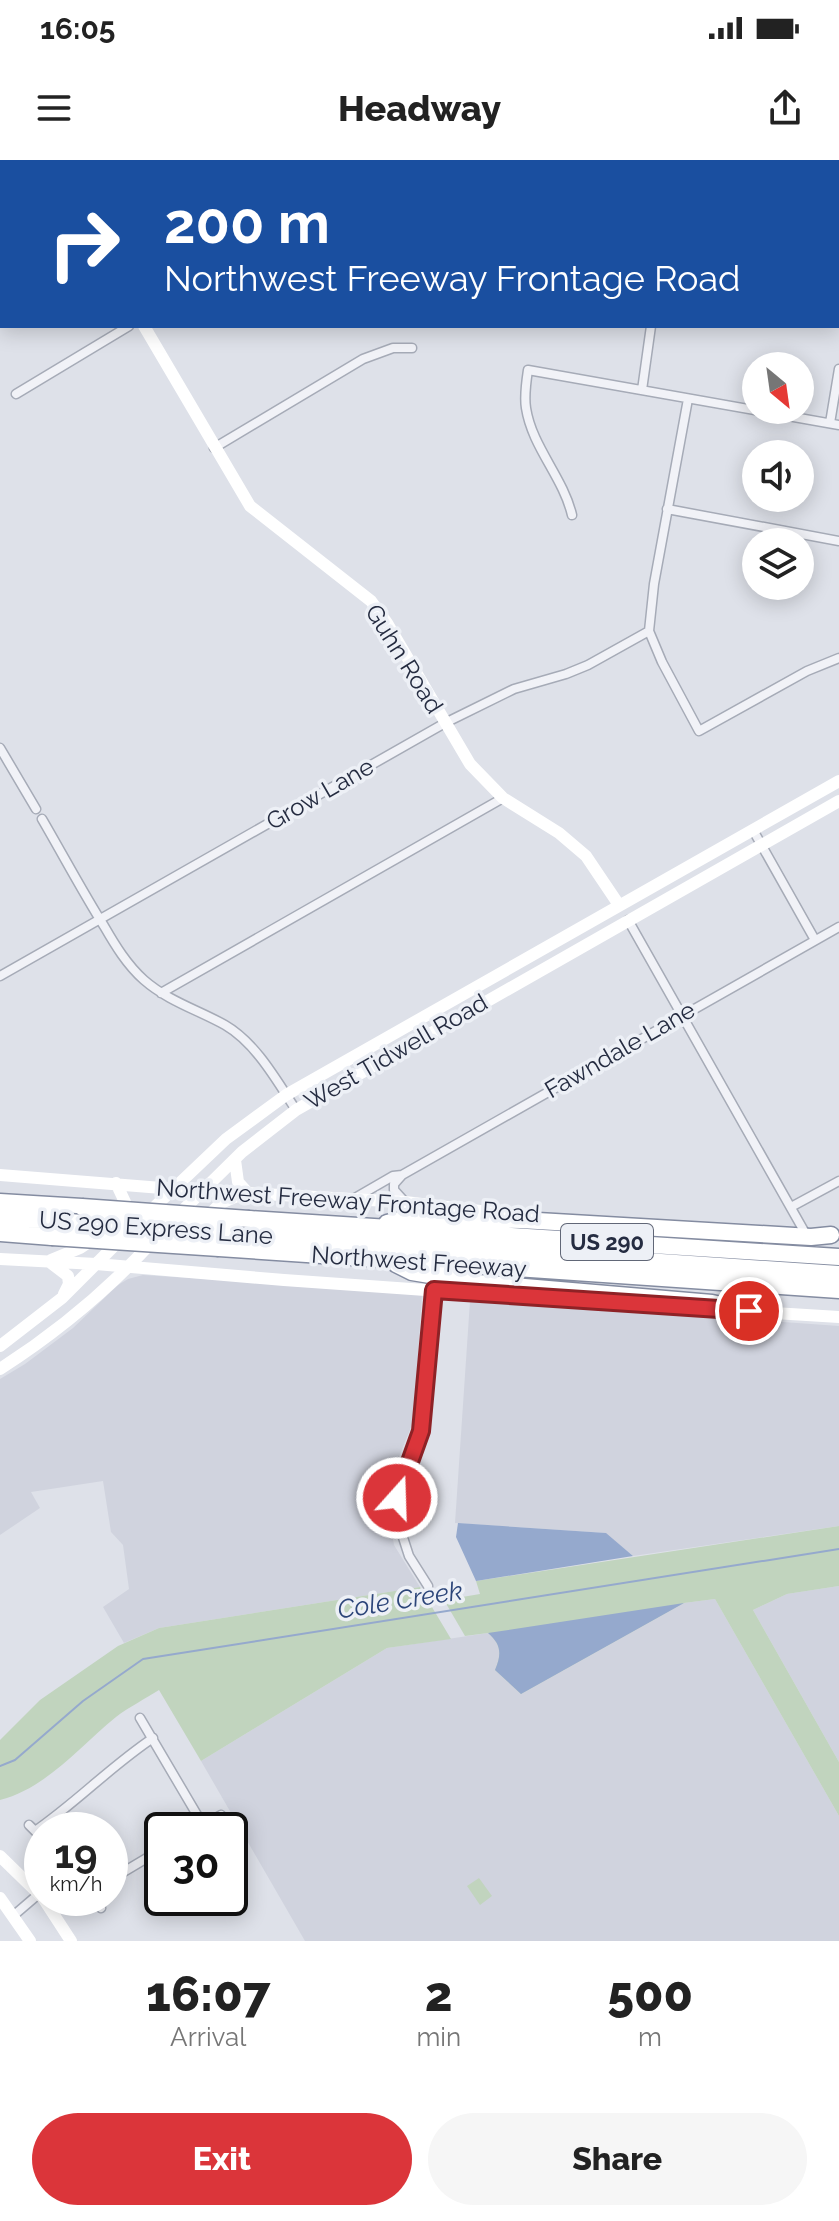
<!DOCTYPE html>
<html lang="en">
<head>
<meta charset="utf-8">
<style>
  body { margin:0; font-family:Raleway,sans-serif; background:#f6f6f6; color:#222; height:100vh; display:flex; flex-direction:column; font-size:30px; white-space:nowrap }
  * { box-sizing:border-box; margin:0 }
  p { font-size:26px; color:#767676 }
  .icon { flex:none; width:44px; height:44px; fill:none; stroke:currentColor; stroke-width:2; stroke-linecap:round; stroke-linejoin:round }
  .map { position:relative; height:1781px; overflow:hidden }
  .drawer { display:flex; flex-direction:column; background:#fff; flex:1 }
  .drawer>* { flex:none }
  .hud { position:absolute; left:0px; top:0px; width:840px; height:168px; box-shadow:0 4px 20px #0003; background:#1a4fa0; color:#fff; overflow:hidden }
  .needle { width:52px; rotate:151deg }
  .buttons { position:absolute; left:742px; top:192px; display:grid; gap:16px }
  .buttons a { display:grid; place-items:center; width:72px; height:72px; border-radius:50%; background:#fff; box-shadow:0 4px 20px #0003; font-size:40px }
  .speed { position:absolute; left:24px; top:1652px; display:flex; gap:16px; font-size:40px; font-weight:700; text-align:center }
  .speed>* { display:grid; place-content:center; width:104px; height:104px; border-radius:50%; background:#fff; box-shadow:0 4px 20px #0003; line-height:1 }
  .speed small { font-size:20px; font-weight:400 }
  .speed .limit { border:4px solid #111; border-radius:12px; background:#fff; color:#111 }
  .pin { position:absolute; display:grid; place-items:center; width:68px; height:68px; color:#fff; margin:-34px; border:4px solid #fff; border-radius:50%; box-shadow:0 2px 8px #0007 }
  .me { position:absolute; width:88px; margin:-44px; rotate:20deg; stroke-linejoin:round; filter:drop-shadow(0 0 6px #0008) }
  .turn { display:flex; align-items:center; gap:28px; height:168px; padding:0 32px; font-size:36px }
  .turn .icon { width:104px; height:104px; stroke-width:2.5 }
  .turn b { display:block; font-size:56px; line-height:68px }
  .eta { display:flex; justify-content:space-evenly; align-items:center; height:136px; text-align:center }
  .eta b { font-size:48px; font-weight:800; line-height:56px }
  .action { display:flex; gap:16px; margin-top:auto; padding:16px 32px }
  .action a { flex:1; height:92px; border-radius:48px; background:#db353a; color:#fff; font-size:32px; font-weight:800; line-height:92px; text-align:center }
  .action a+a { background:#f6f6f6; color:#222 }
  .status { display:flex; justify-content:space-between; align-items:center; height:56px; padding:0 40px; background:#fff; direction:ltr }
  .status svg { height:22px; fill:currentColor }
  header { display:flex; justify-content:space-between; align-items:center; height:104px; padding:0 32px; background:#fff; font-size:36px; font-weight:800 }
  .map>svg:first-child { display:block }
  .built { fill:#d0d3de }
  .green { fill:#c1d4be }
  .water { fill:#95a9cd }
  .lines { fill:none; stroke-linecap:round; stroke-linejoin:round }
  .stream { stroke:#95a9cd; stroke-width:2 }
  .street-casing { stroke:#a6abb7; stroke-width:11 }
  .highway-casing { stroke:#848ca1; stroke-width:19 }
  .street { stroke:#f1f2f7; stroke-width:8 }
  .secondary { stroke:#fff; stroke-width:12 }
  .highway { stroke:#fff; stroke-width:16 }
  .highway-bridge-casing { stroke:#848ca1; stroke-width:19; stroke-linecap:butt }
  .highway-bridge { stroke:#fff; stroke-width:16 }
  .route-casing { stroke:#8e2226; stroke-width:20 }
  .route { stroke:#db353a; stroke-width:14 }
  .labels { text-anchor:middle; stroke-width:7; stroke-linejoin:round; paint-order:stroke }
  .shield { fill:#edf0f6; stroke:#616777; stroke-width:2 }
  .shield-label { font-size:22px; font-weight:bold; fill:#252c41 }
  .street-label { font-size:24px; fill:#252c41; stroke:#edf0f6 }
  .water-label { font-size:26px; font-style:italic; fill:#2c4579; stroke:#edf0f6 }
</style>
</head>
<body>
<div class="status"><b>16:05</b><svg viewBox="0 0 49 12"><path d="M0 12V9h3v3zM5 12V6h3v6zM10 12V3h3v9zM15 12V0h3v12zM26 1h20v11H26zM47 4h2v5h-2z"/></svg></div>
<header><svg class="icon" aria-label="menu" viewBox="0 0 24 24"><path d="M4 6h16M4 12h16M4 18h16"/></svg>Headway<svg class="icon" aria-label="share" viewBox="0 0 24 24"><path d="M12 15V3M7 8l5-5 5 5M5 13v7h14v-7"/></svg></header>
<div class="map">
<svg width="839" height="1781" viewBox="0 0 839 1781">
  <rect width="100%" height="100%" fill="#dee1e9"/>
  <path class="built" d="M143 1115 422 1133 414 1260 394 1309 387 1345 394 1385 420 1427 159 1468 124 1483 103 1447 129 1429 123 1385 111 1372 103 1321 31 1332 40 1348 0 1375V1219L25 1204 73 1168 118 1125 128 1119Z
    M470 1141 524 1143 839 1166V1366L633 1396 605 1373 455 1363Z
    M839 1426V1602L753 1450 787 1434Z
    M715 1439 839 1656V1781H305L201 1601 387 1488 488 1473 497 1481 501 1497 521 1534 684 1443Z"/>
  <path class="green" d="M839 1366V1426L787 1434 753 1450 839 1602V1656L715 1439 684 1443 521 1534 495 1510C502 1494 501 1484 488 1473L465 1476 444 1440 480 1434 476 1421Z
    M420 1427 451 1479 387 1488 201 1601 159 1530C145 1539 129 1547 116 1557 80 1586 47 1628 0 1640V1580L40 1540 118 1486 159 1468Z
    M479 1718 492 1736 480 1745 467 1726Z"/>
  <path class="water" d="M458 1363 606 1373 633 1396 476 1421 456 1377Z
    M684 1443 521 1534 495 1510C502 1494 501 1484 488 1473Z"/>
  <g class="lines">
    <path class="stream" d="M0 1606 15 1600 83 1541 143 1499 839 1389"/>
    <defs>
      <path id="street" d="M679 2V0
        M642 230 651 166
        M16 234 129 166
        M688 239 654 424 649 471 662 502 699 571 807 511 839 498
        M830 263 839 209
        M214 288 363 199 393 188H412
        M667 349 839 381
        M572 355C563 317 532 287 526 248 524 236 526 223 528 210L839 265
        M0 588 36 649
        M42 659C63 695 82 731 104 766 115 785 127 805 144 820 168 841 198 850 225 865 256 883 277 921 296 950
        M753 670 815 780
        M628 760 804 1071
        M0 816 445 563 514 529 566 514 588 505 649 471
        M161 833 503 638
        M402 1015 394 1024V1030L405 1042
        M355 1038 393 1016 402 1015 839 767
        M791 1047 839 1021
        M428 1426 409 1396 399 1365 397 1338 421 1271 434 1130
        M140 1558 203 1665
        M29 1665 42 1678
        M194 1670 221 1655
        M35 1671C77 1642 111 1606 153 1578
        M110 1720 162 1689
        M94 1738 101 1748
        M13 1756 41 1732"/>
      <path id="highway" d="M0 1042 82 1047
        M0 1057 68 1062
        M249 1059 839 1097
        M387 1063 407 1058 521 1060 811 1077 831 1075
        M0 1073 52 1077
        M234 1073 839 1114
        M219 1088 839 1130
        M396 1104 412 1112 478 1123 712 1143 749 1151"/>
    </defs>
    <use href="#street" class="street-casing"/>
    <use href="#highway" class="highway-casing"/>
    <use href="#street" class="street"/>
    <path class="secondary" d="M44 0 45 2
      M144 166 250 346 371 441 387 463 470 604 503 638 559 673 586 696 619 745
      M235 1000 238 1022 247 1032
      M0 1015 174 1029 405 1042 497 1053
      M116 1023 125 1042 120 1055
      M146 1055 226 979 286 935 839 621
      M177 1056 242 992 296 950 839 641
      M204 1060 221 1043 244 1033
      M0 1099 96 1104 284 1120 652 1146
      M51 1100 80 1088 95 1078
      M51 1103 68 1116 69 1124 64 1134
      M742 1151 839 1157
      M0 1186 62 1138 121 1079
      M0 1209C56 1173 108 1130 153 1081
      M0 1696 42 1737
      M0 1738 30 1781
      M43 1738 71 1781"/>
    <use href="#highway" class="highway"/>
    <defs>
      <path id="highway-bridge" d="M82 1047 249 1059
        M68 1062 234 1073
        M52 1077 219 1088"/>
    </defs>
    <use href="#highway-bridge" class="highway-bridge-casing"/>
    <use href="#highway-bridge" class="highway-bridge"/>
  </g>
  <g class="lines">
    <defs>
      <path id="route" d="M397 1338 421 1271 434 1130 749 1151"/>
    </defs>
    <use href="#route" class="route-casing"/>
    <use href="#route" class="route"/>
  </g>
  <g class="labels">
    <rect class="shield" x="561" y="1064" width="92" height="36" rx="6"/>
    <g class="shield-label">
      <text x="607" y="1090">US 290</text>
    </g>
    <g class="street-label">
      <text transform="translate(404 499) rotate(58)" y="8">Guhn Road</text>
      <text transform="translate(320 634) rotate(-30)" y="8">Grow Lane</text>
      <text transform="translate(620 890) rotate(-30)" y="8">Fawndale Lane</text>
      <text transform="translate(396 892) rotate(-30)" y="8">West Tidwell Road</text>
      <text transform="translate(348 1041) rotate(4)" y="8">Northwest Freeway Frontage Road</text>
      <text transform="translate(156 1068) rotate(4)" y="8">US 290 Express Lane</text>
      <text transform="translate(419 1102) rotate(4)" y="8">Northwest Freeway</text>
    </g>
    <g class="water-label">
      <text transform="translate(400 1440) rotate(-9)" y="9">Cole Creek</text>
    </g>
  </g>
</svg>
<div class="buttons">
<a><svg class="needle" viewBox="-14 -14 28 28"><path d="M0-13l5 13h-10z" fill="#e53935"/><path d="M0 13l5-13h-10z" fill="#767676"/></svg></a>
<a><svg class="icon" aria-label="sound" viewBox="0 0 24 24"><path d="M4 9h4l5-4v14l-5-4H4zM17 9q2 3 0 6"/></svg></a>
<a><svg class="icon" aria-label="layers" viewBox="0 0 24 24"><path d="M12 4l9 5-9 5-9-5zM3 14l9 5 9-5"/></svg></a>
</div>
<div class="speed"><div>19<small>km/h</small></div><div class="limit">30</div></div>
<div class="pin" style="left:749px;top:1151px;background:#d93025"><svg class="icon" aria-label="arrive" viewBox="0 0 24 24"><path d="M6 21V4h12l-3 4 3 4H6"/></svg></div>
<svg class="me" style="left:397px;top:1338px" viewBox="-20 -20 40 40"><circle r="17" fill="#db353a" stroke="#fff" stroke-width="3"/><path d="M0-11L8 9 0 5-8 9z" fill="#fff"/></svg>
<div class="hud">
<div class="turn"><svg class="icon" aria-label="right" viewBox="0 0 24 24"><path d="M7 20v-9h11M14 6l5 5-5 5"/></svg><div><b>200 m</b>Northwest Freeway Frontage Road</div></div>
</div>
</div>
<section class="drawer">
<div class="eta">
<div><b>16:07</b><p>Arrival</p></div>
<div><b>2</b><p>min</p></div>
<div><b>500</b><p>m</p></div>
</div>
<div class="action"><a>Exit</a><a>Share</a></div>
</section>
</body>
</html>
